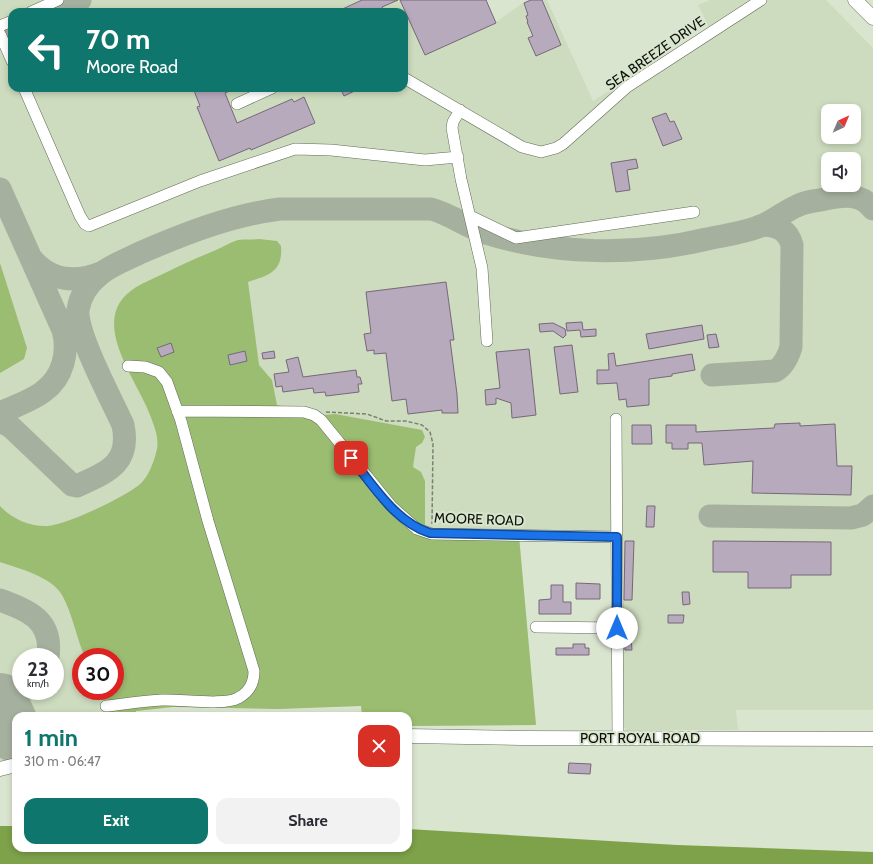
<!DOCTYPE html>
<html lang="en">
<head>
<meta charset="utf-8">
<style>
  body { margin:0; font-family:Cabin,sans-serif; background:#f2f2f3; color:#2b2b33; height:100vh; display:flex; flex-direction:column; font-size:15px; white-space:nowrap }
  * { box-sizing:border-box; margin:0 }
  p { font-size:13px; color:#7c7c81 }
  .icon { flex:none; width:22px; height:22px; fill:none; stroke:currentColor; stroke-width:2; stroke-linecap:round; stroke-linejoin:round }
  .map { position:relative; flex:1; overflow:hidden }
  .panel { position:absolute; left:12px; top:712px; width:400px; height:140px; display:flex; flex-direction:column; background:#fff; border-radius:12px; box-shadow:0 2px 6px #0003 }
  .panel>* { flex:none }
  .banner { position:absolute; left:8px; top:8px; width:400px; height:84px; border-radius:12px; box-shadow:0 2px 6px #0003; background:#0f766e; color:#fff; overflow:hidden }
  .needle { width:26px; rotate:44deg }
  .tools { position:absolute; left:821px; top:104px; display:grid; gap:8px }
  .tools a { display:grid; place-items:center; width:40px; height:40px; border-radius:8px; background:#fff; box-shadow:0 2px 6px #0003; font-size:20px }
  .speed { position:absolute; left:12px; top:648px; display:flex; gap:8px; font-size:20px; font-weight:700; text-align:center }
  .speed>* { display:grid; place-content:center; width:52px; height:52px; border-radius:50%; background:#fff; box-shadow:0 2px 6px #0003; line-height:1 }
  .speed small { font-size:10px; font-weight:400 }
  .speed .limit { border:6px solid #d22; background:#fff; color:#111 }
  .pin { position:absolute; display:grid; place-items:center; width:34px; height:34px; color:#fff; margin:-17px; border-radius:8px; box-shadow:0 2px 6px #0006 }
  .me { position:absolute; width:44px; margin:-22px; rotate:0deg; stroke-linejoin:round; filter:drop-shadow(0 0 3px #0008) }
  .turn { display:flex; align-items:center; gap:14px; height:84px; padding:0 12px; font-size:18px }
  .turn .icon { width:52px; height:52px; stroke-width:2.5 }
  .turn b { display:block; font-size:28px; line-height:34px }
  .round { display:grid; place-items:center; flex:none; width:42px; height:42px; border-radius:12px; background:#f2f2f3 }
  .overview { display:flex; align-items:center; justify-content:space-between; height:68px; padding:0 12px }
  h1 { font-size:24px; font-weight:800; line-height:30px; color:#0f766e }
  .action { display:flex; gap:8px; margin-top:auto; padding:8px 12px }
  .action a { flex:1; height:46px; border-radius:12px; background:#0f766e; color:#fff; font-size:16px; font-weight:800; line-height:46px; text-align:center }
  .action a+a { background:#f2f2f3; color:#2b2b33 }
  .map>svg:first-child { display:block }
  .built { fill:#cddbbe; fill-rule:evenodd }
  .green { fill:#9bbd71 }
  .water { fill:#7da24a }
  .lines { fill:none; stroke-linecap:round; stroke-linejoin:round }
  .taxiway { stroke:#a6b09e; stroke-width:23 }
  .runway { stroke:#a6b09e; stroke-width:56 }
  .building { fill:#b8aabd; stroke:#76687a }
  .minor-casing { stroke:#616b57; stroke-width:12 }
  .major-casing { stroke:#616b57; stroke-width:15 }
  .path { stroke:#798171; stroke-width:1.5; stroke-dasharray:4 2; stroke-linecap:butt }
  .minor { stroke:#fff; stroke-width:11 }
  .major { stroke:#fff; stroke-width:14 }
  .route-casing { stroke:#114b97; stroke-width:10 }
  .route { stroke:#1a73e8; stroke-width:7 }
  .labels { text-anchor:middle; stroke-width:4; stroke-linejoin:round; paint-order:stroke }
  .street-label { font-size:14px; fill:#0d1109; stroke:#dae5cf }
</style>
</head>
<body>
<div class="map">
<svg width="873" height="864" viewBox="0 0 873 864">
  <rect width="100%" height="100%" fill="#dae5cf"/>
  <path class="built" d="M0 0H486L496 22 527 0H547L593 101 709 27 698 5 710 0H826L873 48V710H736L738 730H627L622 725 611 544 609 541 519 536 536 725 408 726V716H362L361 706 278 709 173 707 136 711V716H16V758L0 762ZM12 12H404V88H12ZM828 111H854V137H828ZM828 159H854V185H828ZM21 657H55V691H21ZM81 657H115V691H81Z"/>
  <path class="green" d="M259 239 277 241 281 246C283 272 269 275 248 282L259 365 272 380 277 405 304 412 321 420 324 415 335 414 422 430 425 437 422 443 416 447 413 467 421 472 425 481V531L519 536 536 725 408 726V716H362L361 706 278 709 173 707 136 711V716H101L107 708 100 691H115V657H85C76 637 73 615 62 595 52 577 18 568 0 562V506C12 519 30 527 48 526 68 524 123 498 139 485 148 478 153 464 156 453 160 440 155 428 150 415 138 382 92 326 127 294 138 284 153 279 167 272 183 264 199 257 216 250 223 247 231 242 238 240 245 239 253 240 259 239Z
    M0 263 27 348 24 359 0 373Z"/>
  <path class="water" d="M0 826H16V848H408V829L677 845 873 852V864H0Z"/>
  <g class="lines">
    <path class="taxiway" d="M53 12 80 0
      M0 36 12 30
      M0 189 63 330C69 352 63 377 44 391 32 401 14 406 0 413
      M32 259C51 282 77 283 103 272
      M712 375 775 371C784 366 788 357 791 347L792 245C788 230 778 226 764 225
      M0 421 11 427 72 485 77 486C107 472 131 464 123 425 112 400 76 334 78 310 80 296 88 284 99 275 111 265 128 259 142 252 186 233 232 215 280 209H431C450 214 467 227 486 233 555 255 637 256 707 239 726 235 746 233 763 225 775 220 785 211 797 206 804 202 813 201 820 200 839 196 860 191 873 209
      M710 516 851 518 863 515 873 506
      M0 600C29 611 53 620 48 657
      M0 689 10 690 21 687"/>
    <path class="runway" d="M0 701 15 734"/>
  </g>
  <path class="building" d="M362 0H398L382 7 383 10 379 12H336Z
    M400 0H486L496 23 425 55Z
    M531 0H542L561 45 536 56 528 38 533 36 527 22H528L526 16 528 15 524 3Z
    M193 88H237L225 93 237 123 292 99 294 102 304 97 315 123 251 150 250 148 219 161 197 107 200 106Z
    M340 88H361L344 96Z
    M666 113 670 122 674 121 682 139 663 146 652 118Z
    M636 159 638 168 627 170 630 190 616 192 611 163Z
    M446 282 454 340H450L457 394 458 413H442V410L408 414 406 399 392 401 386 353 374 354V350L367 351 364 334 371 333 366 292Z
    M582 322 583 330 596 329V336L581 337 580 330 567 331 566 323Z
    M553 323 565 329 566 335 563 338 553 331 540 332 539 324Z
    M702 325 704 339 649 349 646 334Z
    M716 334 719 347 709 348 707 335Z
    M171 343 174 352 161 357 157 348Z
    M572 345 578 392 560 394 554 347Z
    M529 349 536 415 512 418 511 403 496 398V404L486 405 485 390 500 388 496 352Z
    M245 351 247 361 230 365 228 355Z
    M274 351 275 358 263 359 262 353Z
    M614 353 616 366 692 354 695 370 672 374V376L649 379V405L627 407 626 399 619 400 617 383 597 384V370H609L608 354Z
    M298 357 303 377 356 370 357 377H360L362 384H358L359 392 326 396 325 392 314 393 313 388 283 392 282 386 276 387 274 374 289 372 286 360Z
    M800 423V426L835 424 837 466H852L851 495 752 493 753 461 704 465 702 443H688V449H672V443H666V425H696V432L774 428 775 424Z
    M632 425H651L652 444H632Z
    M647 506H655L654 527H646Z
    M625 541H634L632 600H624Z
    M713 541 831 542V575H791V588H748V572H713Z
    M576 583 600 584V599H576Z
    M551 585H563V602H571V614H539V600L551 599Z
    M682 592H689L690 604 683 605Z
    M668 615H684L683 623H668Z
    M624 636H631L632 650H625Z
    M573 644H585V648H589V655H556V648H573Z
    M569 763 591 764 590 774 568 773Z"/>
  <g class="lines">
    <defs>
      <path id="minor" d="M31 12 58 0
        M0 26 12 21
        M0 34 12 61
        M404 78 522 147 541 152 556 148 563 144 627 87 761 0
        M24 88 80 216 85 224 89 226 200 181 295 149 331 150 425 160 458 157
        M237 104 272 88
        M460 110 453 122 452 128 461 179 482 268 487 341
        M470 216 516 238 694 212
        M177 411 304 412 314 415 321 420 392 507 417 529 432 534 617 537
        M616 419 618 738
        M536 627 617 628
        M106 706C125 704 143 701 162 700 180 699 224 706 238 698 250 692 254 682 254 671L208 521 181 421 167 382 159 372 145 367 128 366"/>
      <path id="major" d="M855 0 873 18
        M408 736 521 738 873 739
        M0 769 16 765"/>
    </defs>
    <use href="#minor" class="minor-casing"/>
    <use href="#major" class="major-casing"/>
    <path class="path" d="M326 412 367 414 386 421H406L422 425 430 432 433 444 432 524"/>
    <use href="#minor" class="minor"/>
    <use href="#major" class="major"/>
  </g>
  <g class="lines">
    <defs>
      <path id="route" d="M351 458C373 485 395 522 430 533L617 537V628"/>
    </defs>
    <use href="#route" class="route-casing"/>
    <use href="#route" class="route"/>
  </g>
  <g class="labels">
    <g class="street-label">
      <text transform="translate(655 53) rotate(-35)" y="5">SEA BREEZE DRIVE</text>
      <text transform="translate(479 519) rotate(2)" y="5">MOORE ROAD</text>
      <text x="640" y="743">PORT ROYAL ROAD</text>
    </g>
  </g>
</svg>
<div class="tools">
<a><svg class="needle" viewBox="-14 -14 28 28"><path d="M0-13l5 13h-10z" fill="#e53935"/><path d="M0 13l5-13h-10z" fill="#7c7c81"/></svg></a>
<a><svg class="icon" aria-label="sound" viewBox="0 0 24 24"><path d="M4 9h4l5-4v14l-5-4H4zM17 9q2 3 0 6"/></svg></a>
</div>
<div class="speed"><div>23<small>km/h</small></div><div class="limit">30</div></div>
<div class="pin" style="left:351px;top:458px;background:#d93025"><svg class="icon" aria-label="arrive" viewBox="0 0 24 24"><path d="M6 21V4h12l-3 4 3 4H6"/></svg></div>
<svg class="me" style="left:617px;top:628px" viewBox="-20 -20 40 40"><circle r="19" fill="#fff"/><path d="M0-13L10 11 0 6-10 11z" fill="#1a73e8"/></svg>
<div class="banner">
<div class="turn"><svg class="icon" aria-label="left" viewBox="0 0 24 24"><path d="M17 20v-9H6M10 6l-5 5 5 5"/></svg><div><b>70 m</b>Moore Road</div></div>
</div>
<section class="panel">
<div class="overview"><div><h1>1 min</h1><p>310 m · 06:47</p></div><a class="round" style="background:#d93025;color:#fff"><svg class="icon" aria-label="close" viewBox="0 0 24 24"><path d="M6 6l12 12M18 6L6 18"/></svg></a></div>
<div class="action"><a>Exit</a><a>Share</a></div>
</section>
</div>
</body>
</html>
